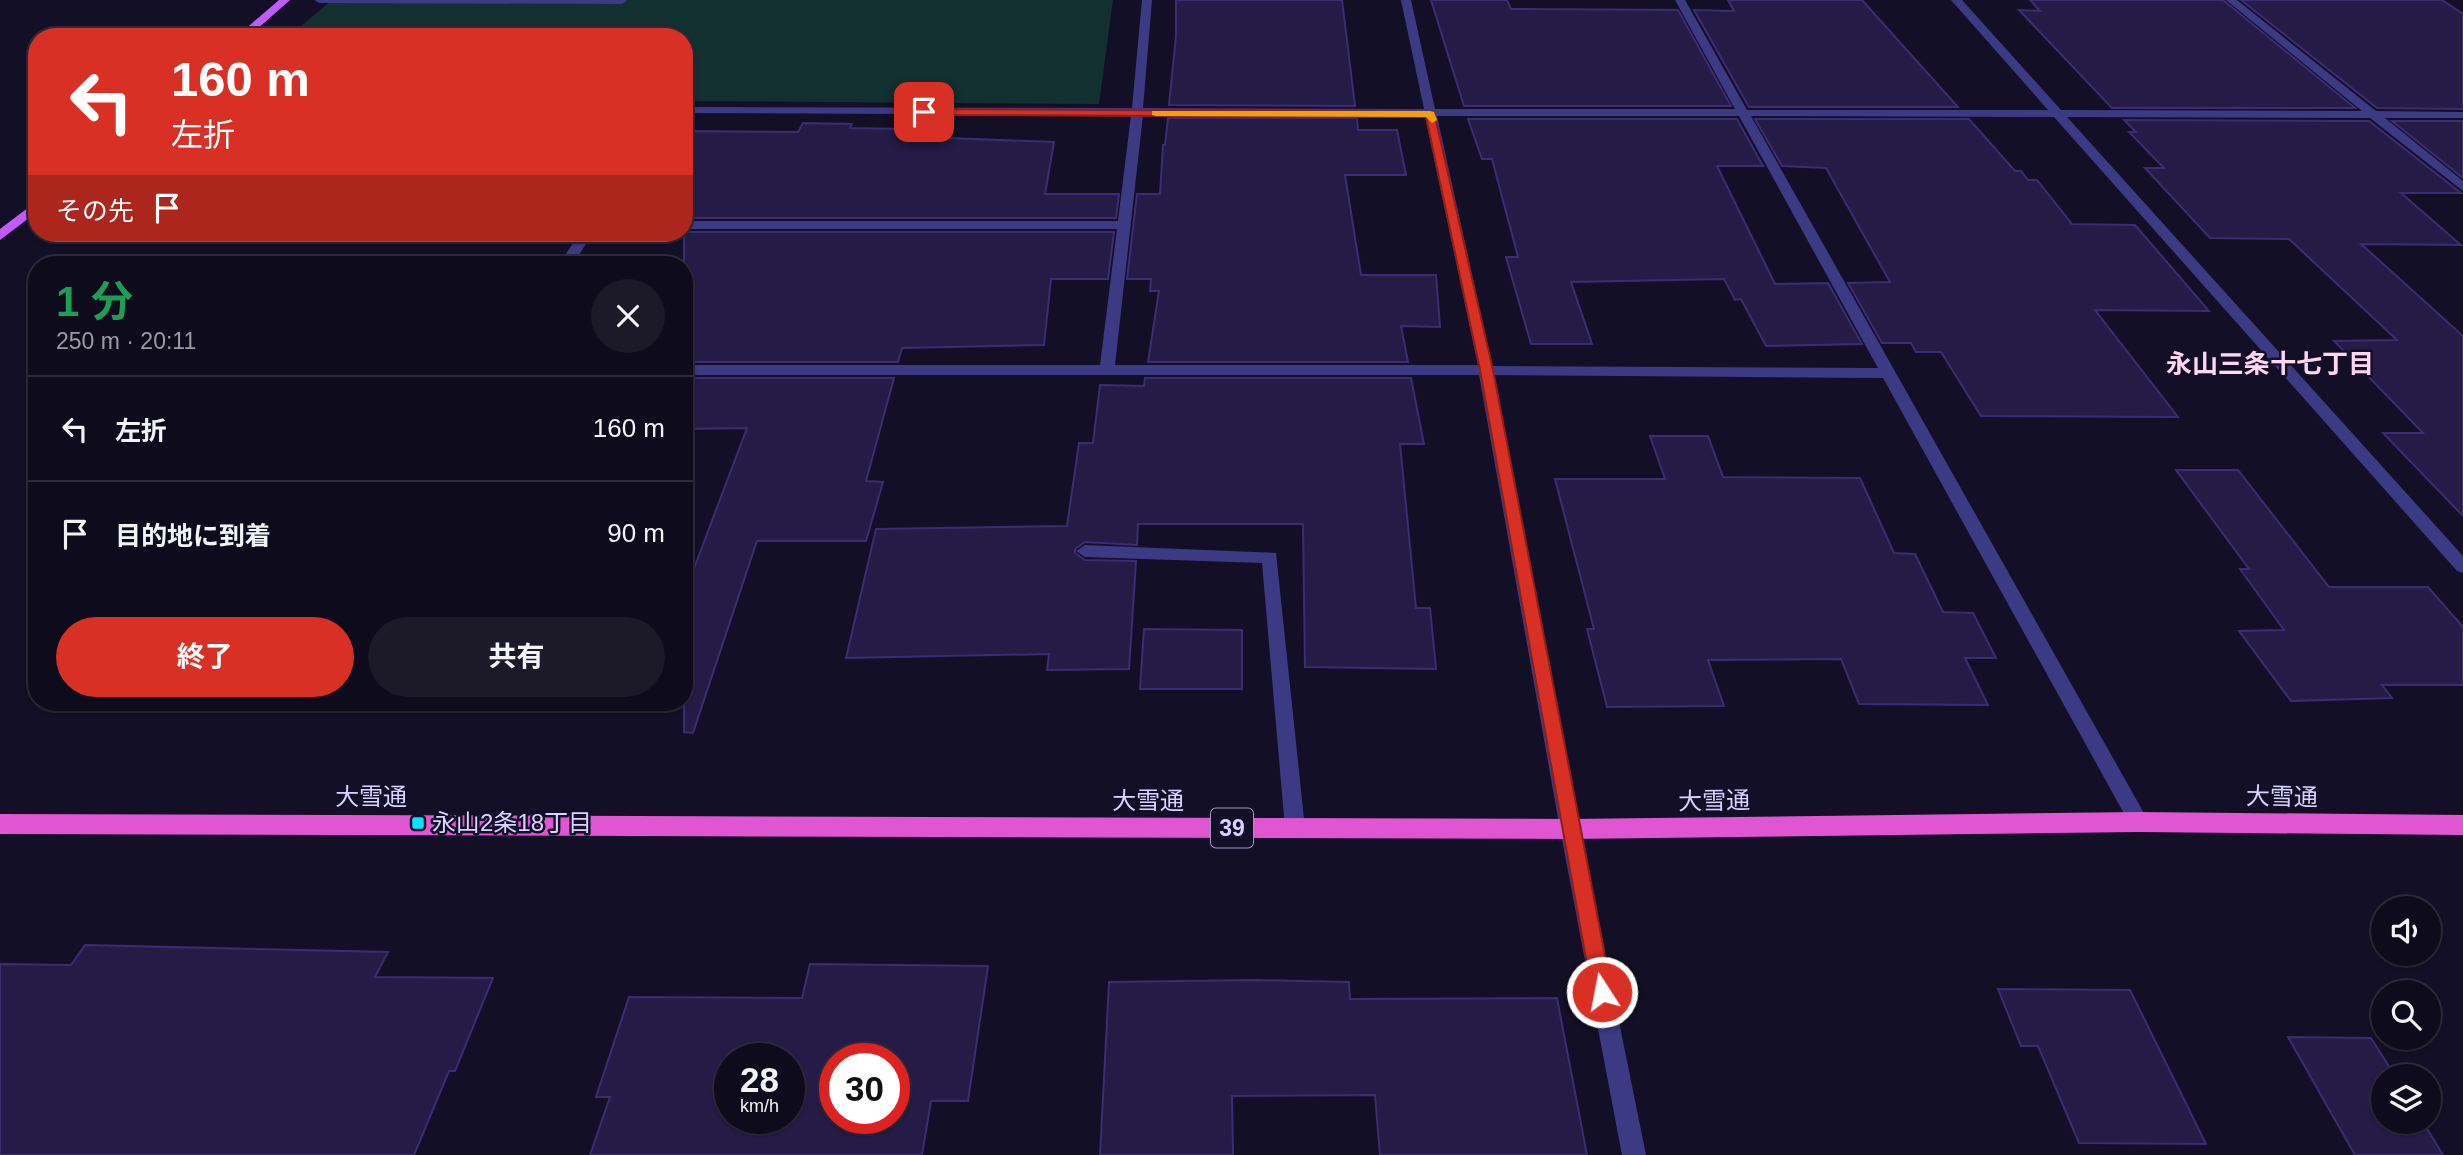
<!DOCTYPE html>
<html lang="ja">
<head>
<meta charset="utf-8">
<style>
  body { margin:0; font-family:Helvetica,"Noto Sans JP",sans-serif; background:#1c1929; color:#f1f3f6; height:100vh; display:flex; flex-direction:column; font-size:26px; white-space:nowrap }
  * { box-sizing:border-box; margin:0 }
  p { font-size:23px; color:#9b9ba3 }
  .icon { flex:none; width:38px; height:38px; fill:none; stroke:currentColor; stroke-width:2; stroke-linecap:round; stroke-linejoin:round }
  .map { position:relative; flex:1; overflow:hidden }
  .side { position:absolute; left:28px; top:256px; width:665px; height:455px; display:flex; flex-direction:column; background:#0e0b1c; border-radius:28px; box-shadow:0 2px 5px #0004,0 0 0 2px #2e2b3b }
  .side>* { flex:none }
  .top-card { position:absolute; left:28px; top:28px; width:665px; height:214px; border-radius:28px; box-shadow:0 2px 5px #0004,0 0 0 2px #2e2b3b; background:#d93025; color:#fff; overflow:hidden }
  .buttons { position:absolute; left:2371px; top:896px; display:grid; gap:14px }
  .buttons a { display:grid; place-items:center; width:70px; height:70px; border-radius:50%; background:#0e0b1c; box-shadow:0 2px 5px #0004,0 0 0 2px #2e2b3b; font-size:35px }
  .speed { position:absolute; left:714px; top:1043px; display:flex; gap:14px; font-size:35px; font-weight:700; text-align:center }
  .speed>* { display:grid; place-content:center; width:91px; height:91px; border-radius:50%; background:#0e0b1c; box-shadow:0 2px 5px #0004,0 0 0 2px #2e2b3b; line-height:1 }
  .speed small { font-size:18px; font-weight:400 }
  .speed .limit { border:10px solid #d22; background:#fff; color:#111 }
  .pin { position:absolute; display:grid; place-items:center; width:60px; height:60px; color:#fff; margin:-30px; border-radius:14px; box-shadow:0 4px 10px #0006 }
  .me { position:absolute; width:77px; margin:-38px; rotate:349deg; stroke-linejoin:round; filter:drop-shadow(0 0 5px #0008) }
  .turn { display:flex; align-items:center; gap:24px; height:147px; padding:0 28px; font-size:32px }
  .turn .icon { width:91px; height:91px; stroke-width:2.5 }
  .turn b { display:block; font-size:49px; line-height:60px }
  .then { display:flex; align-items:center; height:66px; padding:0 28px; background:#0003; gap:14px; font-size:26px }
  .round { display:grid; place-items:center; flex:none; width:74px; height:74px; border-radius:37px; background:#1c1929 }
  .summary { display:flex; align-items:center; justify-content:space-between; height:119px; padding:0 28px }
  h1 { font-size:42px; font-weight:700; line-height:52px; color:#1e9e55 }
  .cta { display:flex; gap:14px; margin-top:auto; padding:14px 28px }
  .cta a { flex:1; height:80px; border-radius:42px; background:#d93025; color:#fff; font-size:28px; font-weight:700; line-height:80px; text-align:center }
  .cta a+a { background:#1c1929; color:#f1f3f6 }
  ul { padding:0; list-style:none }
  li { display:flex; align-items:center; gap:21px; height:105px; padding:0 28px; border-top:2px solid #2e2b3b }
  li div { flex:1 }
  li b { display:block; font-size:26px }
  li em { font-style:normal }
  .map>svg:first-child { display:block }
  .green { fill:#12302f }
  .building { fill:#241b47; stroke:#3b2d73; stroke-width:2; fill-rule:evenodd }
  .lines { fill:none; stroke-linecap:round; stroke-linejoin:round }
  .service { fill:#3d3a85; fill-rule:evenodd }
  .minor { fill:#3d3a85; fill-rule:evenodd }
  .primary { fill:#c25bff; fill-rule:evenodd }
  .trunk { fill:#e055d1; fill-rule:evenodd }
  .route { fill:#d93025; stroke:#8d1f18; stroke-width:2 }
  .slow { fill:#f59e0b }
  .poi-dot { fill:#00e5ff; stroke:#130f26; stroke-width:2.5 }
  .labels { text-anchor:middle; stroke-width:5; stroke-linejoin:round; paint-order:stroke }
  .shield { fill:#130f26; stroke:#9e99be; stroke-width:2 }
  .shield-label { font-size:23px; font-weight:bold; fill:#d9d4ff }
  .street-label { font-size:24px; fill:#d9d4ff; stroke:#130f26 }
  .poi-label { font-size:24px; fill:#d9d4ff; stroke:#130f26; text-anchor:start }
  .neighbourhood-label { font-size:26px; font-weight:bold; fill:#ffd6f0; stroke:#130f26 }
</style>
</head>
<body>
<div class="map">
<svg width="2463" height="1155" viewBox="0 0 2463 1155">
  <rect width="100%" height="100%" fill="#130f26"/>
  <path class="green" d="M332 0H1113L1099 104 684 101V37H288Z"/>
  <path class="building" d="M1176 0H1342L1355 106 1169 105 1176 36Z
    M1431 0H1507L1511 9 1678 10 1731 106H1464Z
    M1728 0H1862L1958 107H1749L1694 10 1734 11Z
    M2030 0H2223L2355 108H2112L2019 10 2040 11Z
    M2241 0H2442L2463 14V109L2377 108Z
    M1168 118H1357L1358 130H1397L1406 175H1345L1361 275H1436L1440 327 1401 326 1408 362H1148L1159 291H1150L1151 279H1127L1137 194H1160L1163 145H1165Z
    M1468 119H1737L1763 166H1717L1775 284 1828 283 1862 344 1766 346 1741 299 1735 300 1724 279 1571 282 1592 344H1531L1506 257H1518L1492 159H1482Z
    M1755 119H1969L2015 171H2021L2028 180H2037L2072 224 2135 225 2209 311 2095 310 2178 417 1981 416 1941 352H1916L1911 343H1882L1848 283 1890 282 1826 168 1782 166Z
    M2124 120 2369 121 2461 193H2401L2461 245 2361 244 2463 336V516L2383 433H2423L2334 341 2397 340 2289 239 2210 238 2145 168H2164L2129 132H2136Z
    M2392 121H2463V178Z
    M803 123 852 124 850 128 952 130 949 138 1054 142 1045 194H1119L1116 218H684V131L798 132Z
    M684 232H1114L1108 279H1051L1044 345 902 348 898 362H684Z
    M684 378H894L866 481 883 482 866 541H757L693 733 684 732V595L747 428 684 429Z
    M1145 378H1411L1424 444H1400L1416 608H1430L1436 669 1305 667 1303 524H1138L1137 545 1085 542 1075 549V553L1085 560 1136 561 1129 669 1047 670 1049 654 846 658 876 529 1067 526 1079 443H1093L1100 385 1144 386Z
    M1650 436H1708L1723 477 1860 478 1894 553 1915 554 1943 612 1973 613 1996 658H1965L1988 705 1859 704 1841 659 1708 660 1724 706 1607 707 1587 629H1594L1555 479H1665Z
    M2176 470H2238L2329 587H2428L2463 627V685H2382L2392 698 2291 701 2239 631 2284 630 2240 569H2249Z
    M1144 629 1242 630V689H1140Z
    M85 945 388 952 375 977 493 978 455 1071H449L414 1155H0V964L71 965Z
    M810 964 988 966 968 1101H931L922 1155H590L610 1097H596L629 997 802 998ZM730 1059H789V1118H730ZM835 1059H894V1118H835Z
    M1254 980 1349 982 1350 999 1557 998 1587 1155H1380L1375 1095 1232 1096 1233 1155H1100L1109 982Z
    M1998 989 2130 990 2206 1144 2079 1143 2038 1046H2021Z
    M2288 1037 2371 1038 2395 1076H2384V1122H2423L2443 1155H2355Z"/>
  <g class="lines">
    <path class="service" d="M314 0H626L627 1 622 4 319 3Z
      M1085 545 1276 553 1305 828 1302 834 1295 837 1288 834 1285 828 1262 563 1085 557 1076 551Z"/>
    <path class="minor" d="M1142 0H1152L1143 108 1424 109 1401 0H1411L1435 109H1735L1675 0H1685L1747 110H2048L1951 0H1962L2061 110 2362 111 2226 0H2237L2376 111 2463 112V118H2385L2463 181V191L2370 118 2067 117 2463 556V573L2457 571 2054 117 1751 116 2149 822 2146 828 2139 831 2132 828 1883 378 1494 375 1580 829 1646 1155H1622L1560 829 1479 375H684V365H1100L1117 229H684V221H1118L1131 115 684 113V107L1132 108ZM1143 115 1425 116 1478 365H1115ZM1437 116H1739L1878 368 1492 366Z
      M580 233H593L573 264H559Z"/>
    <path class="primary" d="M279 0H290L248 37H236Z
      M37 201V212L0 240V229Z"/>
    <path class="trunk" d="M2139 812 2463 815V835L2139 832 1570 839 0 834V814L1570 819Z"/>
  </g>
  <path class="route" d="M920 109 1434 112 1493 370 1612 992 1609 999 1602 1002 1595 999 1592 992 1480 370 1426 117 924 115 919 112Z"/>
  <path class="slow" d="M1152 111H1430L1434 112 1437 120 1432 123 1426 117 1156 116 1152 115Z"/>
  <rect class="poi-dot" x="411" y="816" width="14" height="14" rx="3.5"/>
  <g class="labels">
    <rect class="shield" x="1211" y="808.5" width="42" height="39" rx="5"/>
    <g class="shield-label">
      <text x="1232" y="836">39</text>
    </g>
    <g class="street-label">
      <text x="371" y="805">大雪通</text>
      <text transform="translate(2282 797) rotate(1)" y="8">大雪通</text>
      <text x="1148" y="809">大雪通</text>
      <text transform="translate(1714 801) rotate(-1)" y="8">大雪通</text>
    </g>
    <g class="poi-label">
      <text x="432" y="831">永山2条18丁目</text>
    </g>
    <g class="neighbourhood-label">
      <text x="2270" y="373">永山三条十七丁目</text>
    </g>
  </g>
</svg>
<div class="buttons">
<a><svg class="icon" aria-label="sound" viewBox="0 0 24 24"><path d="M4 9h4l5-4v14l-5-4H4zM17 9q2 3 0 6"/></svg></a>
<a><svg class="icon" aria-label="search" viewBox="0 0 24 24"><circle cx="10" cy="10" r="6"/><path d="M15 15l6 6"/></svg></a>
<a><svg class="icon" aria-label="layers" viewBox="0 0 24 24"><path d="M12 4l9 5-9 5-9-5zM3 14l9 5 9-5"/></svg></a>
</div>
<div class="speed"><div>28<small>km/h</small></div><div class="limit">30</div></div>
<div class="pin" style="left:924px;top:112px;background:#d93025"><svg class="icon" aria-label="arrive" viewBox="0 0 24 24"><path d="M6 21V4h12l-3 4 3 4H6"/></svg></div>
<svg class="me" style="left:1602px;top:992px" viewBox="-20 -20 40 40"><circle r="17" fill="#d93025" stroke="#fff" stroke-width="3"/><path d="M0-11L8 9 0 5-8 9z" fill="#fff"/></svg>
<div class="top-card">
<div class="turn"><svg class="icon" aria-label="left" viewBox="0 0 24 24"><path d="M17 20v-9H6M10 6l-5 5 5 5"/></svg><div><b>160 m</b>左折</div></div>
<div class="then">その先<svg class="icon" aria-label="arrive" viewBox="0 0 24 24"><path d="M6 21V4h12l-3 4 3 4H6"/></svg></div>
</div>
<section class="side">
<div class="summary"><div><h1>1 分</h1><p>250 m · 20:11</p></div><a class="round"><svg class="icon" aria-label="close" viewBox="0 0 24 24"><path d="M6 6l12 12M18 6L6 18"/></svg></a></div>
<ul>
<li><svg class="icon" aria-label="left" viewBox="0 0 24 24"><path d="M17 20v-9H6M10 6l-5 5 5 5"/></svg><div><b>左折</b></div><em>160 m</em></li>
<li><svg class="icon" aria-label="arrive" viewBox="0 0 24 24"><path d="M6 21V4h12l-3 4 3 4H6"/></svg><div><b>目的地に到着</b></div><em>90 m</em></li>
</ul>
<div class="cta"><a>終了</a><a>共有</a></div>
</section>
</div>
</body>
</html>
